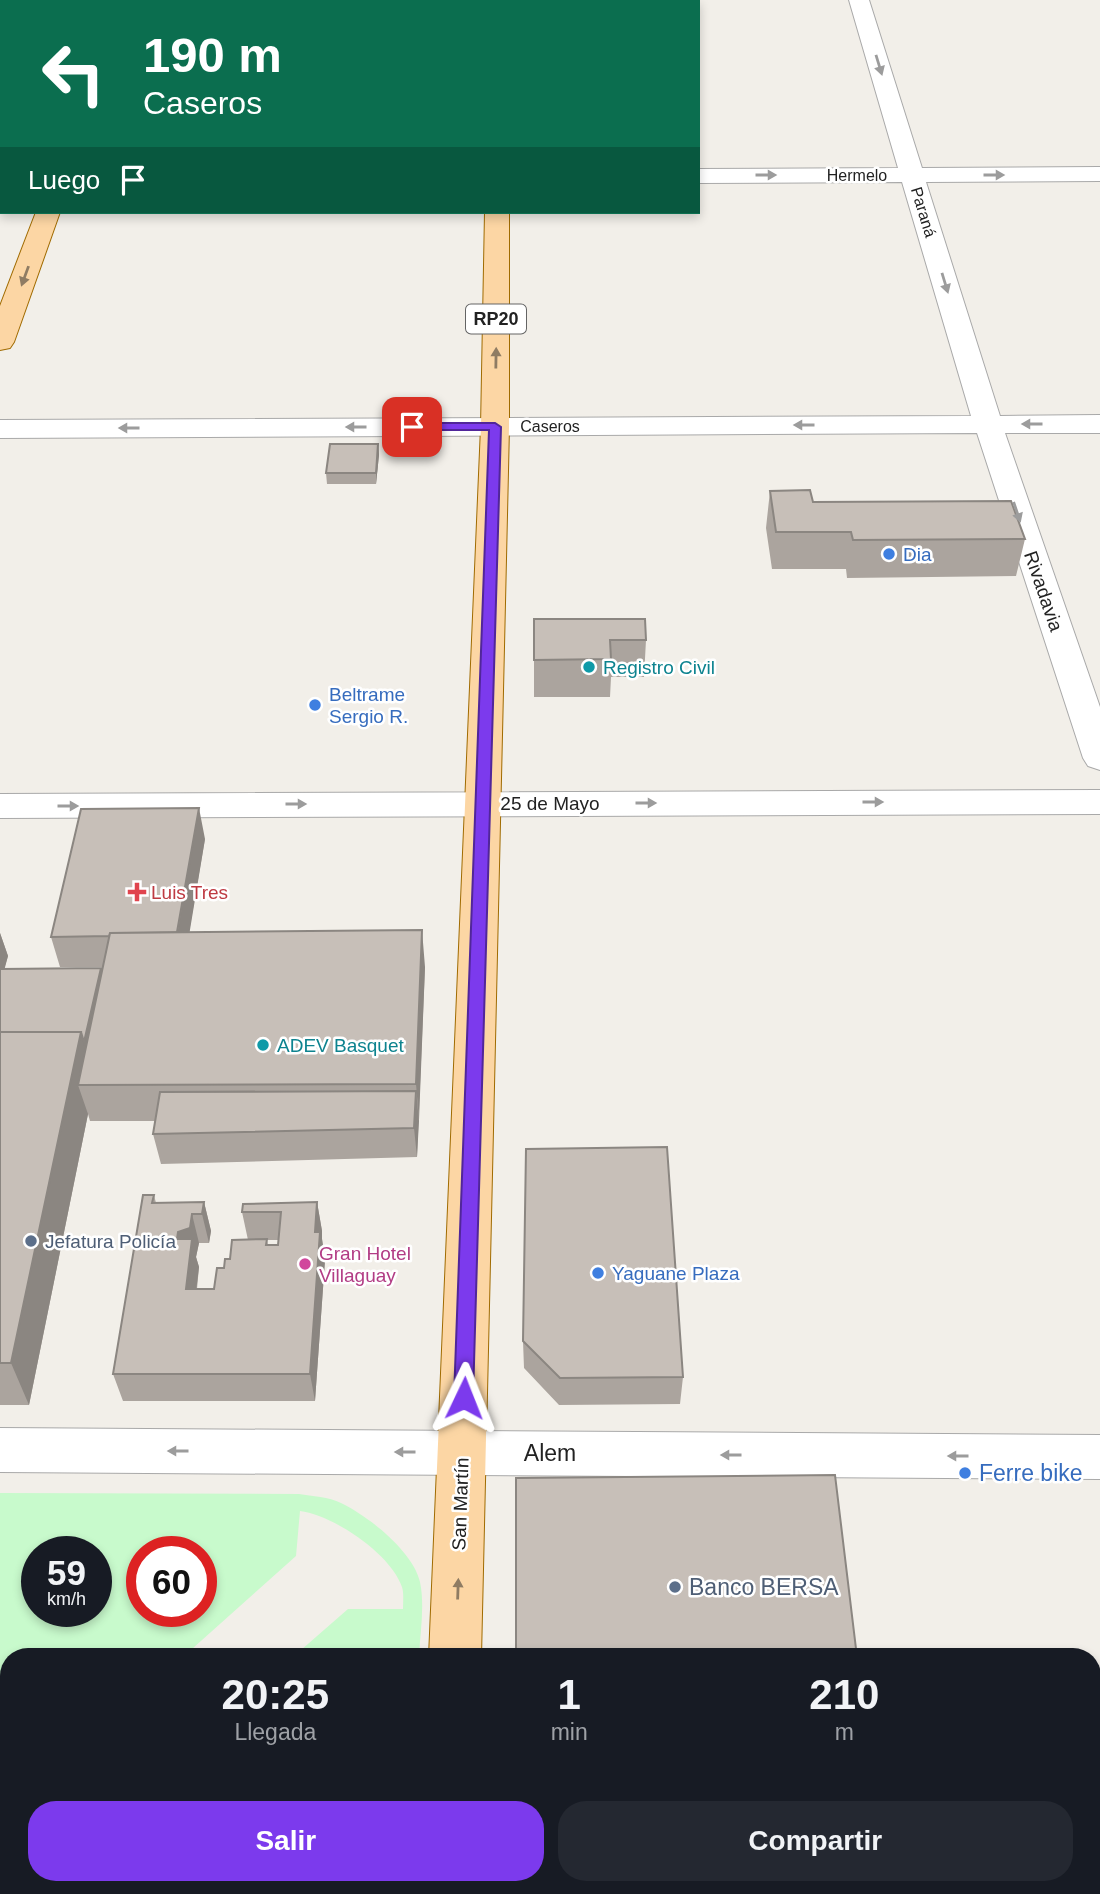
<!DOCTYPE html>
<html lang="es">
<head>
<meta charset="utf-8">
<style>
  body { margin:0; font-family:Helvetica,sans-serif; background:#242831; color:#f1f3f6; height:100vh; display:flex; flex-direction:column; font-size:26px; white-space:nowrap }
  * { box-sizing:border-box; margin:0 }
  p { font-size:23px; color:#9ea1a6 }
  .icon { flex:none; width:38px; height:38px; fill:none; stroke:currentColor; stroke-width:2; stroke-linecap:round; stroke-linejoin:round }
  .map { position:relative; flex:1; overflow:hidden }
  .drawer { position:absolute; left:0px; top:1648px; width:1101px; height:247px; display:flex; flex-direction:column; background:#171b24; border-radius:28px 28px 0 0; box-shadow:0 4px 10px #0003 }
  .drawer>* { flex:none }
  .hud { position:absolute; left:0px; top:0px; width:700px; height:214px; box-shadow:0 4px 10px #0003; background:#0b6e4f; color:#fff; overflow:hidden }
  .speed { position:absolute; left:21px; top:1536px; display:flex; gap:14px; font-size:35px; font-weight:700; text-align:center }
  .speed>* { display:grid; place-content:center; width:91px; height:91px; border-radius:50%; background:#171b24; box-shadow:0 4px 10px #0003; line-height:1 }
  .speed small { font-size:18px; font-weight:400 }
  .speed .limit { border:10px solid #d22; background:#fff; color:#111 }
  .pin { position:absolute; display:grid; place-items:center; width:60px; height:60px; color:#fff; margin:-30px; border-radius:14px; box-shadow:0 4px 10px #0006 }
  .me { position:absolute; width:77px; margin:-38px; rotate:2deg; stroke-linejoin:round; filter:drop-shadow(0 0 5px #0008) }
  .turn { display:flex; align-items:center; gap:24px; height:147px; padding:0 28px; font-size:32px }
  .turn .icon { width:91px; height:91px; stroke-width:2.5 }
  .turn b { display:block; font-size:49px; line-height:60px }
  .then { display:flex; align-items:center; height:66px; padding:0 28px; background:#0003; gap:14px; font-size:26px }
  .eta { display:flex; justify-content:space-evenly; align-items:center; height:119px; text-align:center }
  .eta b { font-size:42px; font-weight:600; line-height:49px }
  .action { display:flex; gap:14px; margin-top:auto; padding:14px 28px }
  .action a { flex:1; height:80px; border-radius:28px; background:#7c3aed; color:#fff; font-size:28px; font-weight:600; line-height:80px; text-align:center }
  .action a+a { background:#242831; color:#f1f3f6 }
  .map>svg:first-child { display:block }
  .park { fill:#c8facc; fill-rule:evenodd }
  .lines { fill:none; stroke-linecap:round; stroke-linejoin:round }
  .minor-casing { stroke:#a9a9a9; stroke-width:2 }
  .primary-casing { stroke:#a06b00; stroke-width:2 }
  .minor { fill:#fff; fill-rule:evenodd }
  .primary { fill:#fcd6a4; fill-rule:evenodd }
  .wall { fill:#aba49e; fill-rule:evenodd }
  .shaded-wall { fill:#8b8681 }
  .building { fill:#c7bfb8; stroke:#8b8681; stroke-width:2 }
  .oneway { fill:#9c9c9c }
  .oneway2 { fill:#8f7c63 }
  .route { fill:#7c3aed; stroke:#51269a; stroke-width:2 }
  .shop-dot { fill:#3f7fe0; stroke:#fff; stroke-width:2.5 }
  .culture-dot { fill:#0f9aa8; stroke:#fff; stroke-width:2.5 }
  .health-dot { fill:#e0444e; stroke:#fff; stroke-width:2.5 }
  .service-dot { fill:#5c6f8a; stroke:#fff; stroke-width:2.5 }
  .hotel-dot { fill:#d1479c; stroke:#fff; stroke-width:2.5 }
  .labels { text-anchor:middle; stroke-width:5; stroke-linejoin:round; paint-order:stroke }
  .far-street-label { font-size:16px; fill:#222; stroke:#fff }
  .shield { fill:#fff; stroke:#646464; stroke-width:2 }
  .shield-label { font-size:18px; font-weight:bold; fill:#222 }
  .shop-label { font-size:19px; fill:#366cbe; stroke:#fff; text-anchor:start }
  .street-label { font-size:19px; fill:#222; stroke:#fff }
  .culture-label { font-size:19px; fill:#0d838f; stroke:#fff; text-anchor:start }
  .health-label { font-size:19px; fill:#be3a42; stroke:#fff; text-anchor:start }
  .service-label { font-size:19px; fill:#4e5e75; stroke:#fff; text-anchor:start }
  .hotel-label { font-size:19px; fill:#b23c85; stroke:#fff; text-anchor:start }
  .near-street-label { font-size:23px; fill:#222; stroke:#fff }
  .near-shop-label { font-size:23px; fill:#366cbe; stroke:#fff; text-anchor:start }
  .near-service-label { font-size:23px; fill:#4e5e75; stroke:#fff; text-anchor:start }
</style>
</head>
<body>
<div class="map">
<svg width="1100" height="1894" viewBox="0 0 1100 1894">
  <rect width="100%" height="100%" fill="#f2efe9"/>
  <path class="park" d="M0 1493 299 1494C312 1496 329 1497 341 1503 368 1516 413 1551 420 1582 425 1606 420 1633 419 1657H293L348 1609H403C403 1602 404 1593 402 1587 391 1554 333 1515 300 1511L296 1556 183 1657H9V1814L0 1822ZM37 1552H96V1612H37ZM142 1552H201V1612H142Z
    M41 1887V1886L159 1887 136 1894H43Z
    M399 1887H408V1894H248L257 1891 398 1889Z"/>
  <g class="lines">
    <defs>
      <path id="minor" d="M849 0H869L922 168 1100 167V181L926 182 1000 416 1100 415V433H1005L1100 707V770L1088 766 1083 758 977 433 0 438V420L971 416 902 182 698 183V169L898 168Z
        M0 171H2V185H0Z
        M1100 790V814L0 818V794Z
        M0 1428 1100 1435V1479L0 1472Z"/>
      <path id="primary" d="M118 0H138L117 2Z
        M497 0H517V2H497Z
        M36 212H60L14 342 10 348 0 350V306Z
        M485 212H509V427L481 1657H429L481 427Z
        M420 1886H476V1894H420Z"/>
    </defs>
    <use href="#minor" class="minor-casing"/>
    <use href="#primary" class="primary-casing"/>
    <use href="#minor" class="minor"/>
    <use href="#primary" class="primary"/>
  </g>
  <path class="wall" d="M0 101H2V168H0Z
    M378 444 379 455 376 484H327L326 473Z
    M770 491 813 502 1025 539 1016 576 847 578 846 569H772L766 528Z
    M534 619 646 640 644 677H611L610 697H534Z
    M205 839 189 932 425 967 417 1157 161 1164 153 1134 155 1121H90L88 1114 29 1405H0V933L8 956 4 969 102 971 103 967H60L51 937Z
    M154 1195 156 1203 204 1202 211 1231 209 1243H199L196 1257 199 1267 197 1289H214L230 1259 248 1240 242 1212 317 1202 322 1231V1239L325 1260 315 1401H123L113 1374ZM267 1240H278V1245H268Z
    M523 1341 683 1377 680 1404 559 1405 524 1368Z
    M957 1886H980L982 1894H958Z"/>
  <path class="shaded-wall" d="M378 444 379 455 376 484V473Z
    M199 808 205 839 184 966 177 936Z
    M422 930 425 967 419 1120 416 1084Z
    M0 933 8 956 0 986Z
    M101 968 109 999 78 1085 88 1114 29 1405 11 1363 81 1032Z
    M416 1091 419 1121 417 1157 414 1128Z
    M204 1202 211 1231 209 1243 202 1214Z
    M317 1202 322 1231V1239L325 1260 315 1401 310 1374 315 1232Z
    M192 1214 199 1243 196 1257 199 1267 193 1317 186 1289 177 1239 178 1232Z"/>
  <path class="building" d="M0 101H2V148H0Z
    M330 444H378L376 473H326Z
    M810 490 813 502 1011 501 1025 539 853 540 851 532H776L770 491Z
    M534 619H645L646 640H610L611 659 534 660Z
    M199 808 177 932 110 933 109 936 51 937 81 809Z
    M422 930 416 1084 78 1085 110 933Z
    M101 968 84 1042 81 1032H0V969Z
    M0 1032H81L11 1363H0Z
    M416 1091 414 1128 153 1134 160 1092Z
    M667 1147 683 1377 560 1378 523 1341 526 1149Z
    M143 1195H154L152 1203 204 1202 202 1214H192L190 1228 178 1232 177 1239H192L186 1289H214L217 1268H224L225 1259H230L232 1240 267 1239 266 1245H278L281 1212H242L243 1204 317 1202 315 1232H320L310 1374H113Z
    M835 1475 857 1657H516V1478Z
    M515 1886H758V1894H515Z
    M975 1886H980L982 1894H976Z"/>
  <defs><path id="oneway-solid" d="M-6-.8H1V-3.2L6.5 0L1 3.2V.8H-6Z" transform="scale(1.75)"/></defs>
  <g class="oneway">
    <use href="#oneway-solid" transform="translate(879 65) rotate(73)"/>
    <use href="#oneway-solid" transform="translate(766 175)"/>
    <use href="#oneway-solid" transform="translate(994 175)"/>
    <use href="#oneway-solid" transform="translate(945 283) rotate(73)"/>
    <use href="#oneway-solid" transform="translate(1032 424) rotate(180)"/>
    <use href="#oneway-solid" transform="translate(804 425) rotate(180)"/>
    <use href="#oneway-solid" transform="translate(356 427) rotate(180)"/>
    <use href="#oneway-solid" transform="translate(129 428) rotate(180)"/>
    <use href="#oneway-solid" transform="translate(1017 512) rotate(71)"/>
    <use href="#oneway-solid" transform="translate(873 802)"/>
    <use href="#oneway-solid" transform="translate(646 803)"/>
    <use href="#oneway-solid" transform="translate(296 804)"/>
    <use href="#oneway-solid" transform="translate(68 806)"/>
    <use href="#oneway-solid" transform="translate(178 1451) rotate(-180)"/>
    <use href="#oneway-solid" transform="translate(405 1452) rotate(-180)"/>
    <use href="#oneway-solid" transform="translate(731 1455) rotate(-180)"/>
    <use href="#oneway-solid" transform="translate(958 1456) rotate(-180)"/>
  </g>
  <g class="oneway2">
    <use href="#oneway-solid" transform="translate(25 276) rotate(110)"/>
    <use href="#oneway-solid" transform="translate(496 358) rotate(-89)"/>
    <use href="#oneway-solid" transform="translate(458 1589) rotate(-88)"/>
  </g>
  <path class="route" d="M412 423H495L501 427 473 1398 470 1405 464 1407 457 1405 454 1398 489 430H408V424Z"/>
  <g class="shop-dot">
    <circle cx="889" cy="554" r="7"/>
    <circle cx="315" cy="705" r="7"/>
    <circle cx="598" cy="1273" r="7"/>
    <circle cx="965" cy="1473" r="7"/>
  </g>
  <g class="culture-dot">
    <circle cx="589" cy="667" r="7"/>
    <circle cx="263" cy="1045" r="7"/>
  </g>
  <path class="health-dot" d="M133.5 881.5h7v7h7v7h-7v7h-7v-7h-7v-7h7z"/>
  <g class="service-dot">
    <circle cx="31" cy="1241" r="7"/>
    <circle cx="675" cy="1587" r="7"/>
  </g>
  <circle class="hotel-dot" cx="305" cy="1264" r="7"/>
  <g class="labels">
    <g class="far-street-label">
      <text x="857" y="181">Hermelo</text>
      <text transform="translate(924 212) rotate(73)" y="6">Paraná</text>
      <text x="550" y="432">Caseros</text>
    </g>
    <rect class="shield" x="466" y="304.5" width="60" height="29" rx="5"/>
    <g class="shield-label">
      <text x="496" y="325">RP20</text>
    </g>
    <g class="shop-label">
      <text x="903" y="561">Dia</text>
      <text x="329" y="701">Beltrame<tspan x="329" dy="22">Sergio R.</tspan></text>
      <text x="612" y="1280">Yaguane Plaza</text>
    </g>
    <g class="street-label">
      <text transform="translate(1044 591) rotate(71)" y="7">Rivadavia</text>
      <text x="550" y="810">25 de Mayo</text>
      <text transform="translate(460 1504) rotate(-88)" y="7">San Martín</text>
    </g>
    <g class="culture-label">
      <text x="603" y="674">Registro Civil</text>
      <text x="277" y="1052">ADEV Basquet</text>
    </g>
    <g class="health-label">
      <text x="151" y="899">Luis Tres</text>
    </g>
    <g class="service-label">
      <text x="45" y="1248">Jefatura Policía</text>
    </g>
    <g class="hotel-label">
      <text x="319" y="1260">Gran Hotel<tspan x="319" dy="22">Villaguay</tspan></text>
    </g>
    <g class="near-street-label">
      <text x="550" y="1461">Alem</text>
    </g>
    <g class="near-shop-label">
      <text x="979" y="1481">Ferre bike</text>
    </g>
    <g class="near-service-label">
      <text x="689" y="1595">Banco BERSA</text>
    </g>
  </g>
</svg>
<div class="speed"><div>59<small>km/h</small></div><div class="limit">60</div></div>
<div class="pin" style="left:412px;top:427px;background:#d93025"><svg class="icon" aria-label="arrive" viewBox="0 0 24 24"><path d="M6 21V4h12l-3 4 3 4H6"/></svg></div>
<svg class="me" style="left:464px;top:1398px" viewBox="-20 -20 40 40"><path d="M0-17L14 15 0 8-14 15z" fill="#7c3aed" stroke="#fff" stroke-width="4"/></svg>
<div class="hud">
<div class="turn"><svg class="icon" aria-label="left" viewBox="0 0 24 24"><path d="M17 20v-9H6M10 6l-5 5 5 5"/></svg><div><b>190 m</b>Caseros</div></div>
<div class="then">Luego<svg class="icon" aria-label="arrive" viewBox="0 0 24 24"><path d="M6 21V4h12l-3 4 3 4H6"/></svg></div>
</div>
<section class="drawer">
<div class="eta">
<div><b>20:25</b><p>Llegada</p></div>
<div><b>1</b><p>min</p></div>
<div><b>210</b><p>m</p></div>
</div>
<div class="action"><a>Salir</a><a>Compartir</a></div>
</section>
</div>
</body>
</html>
